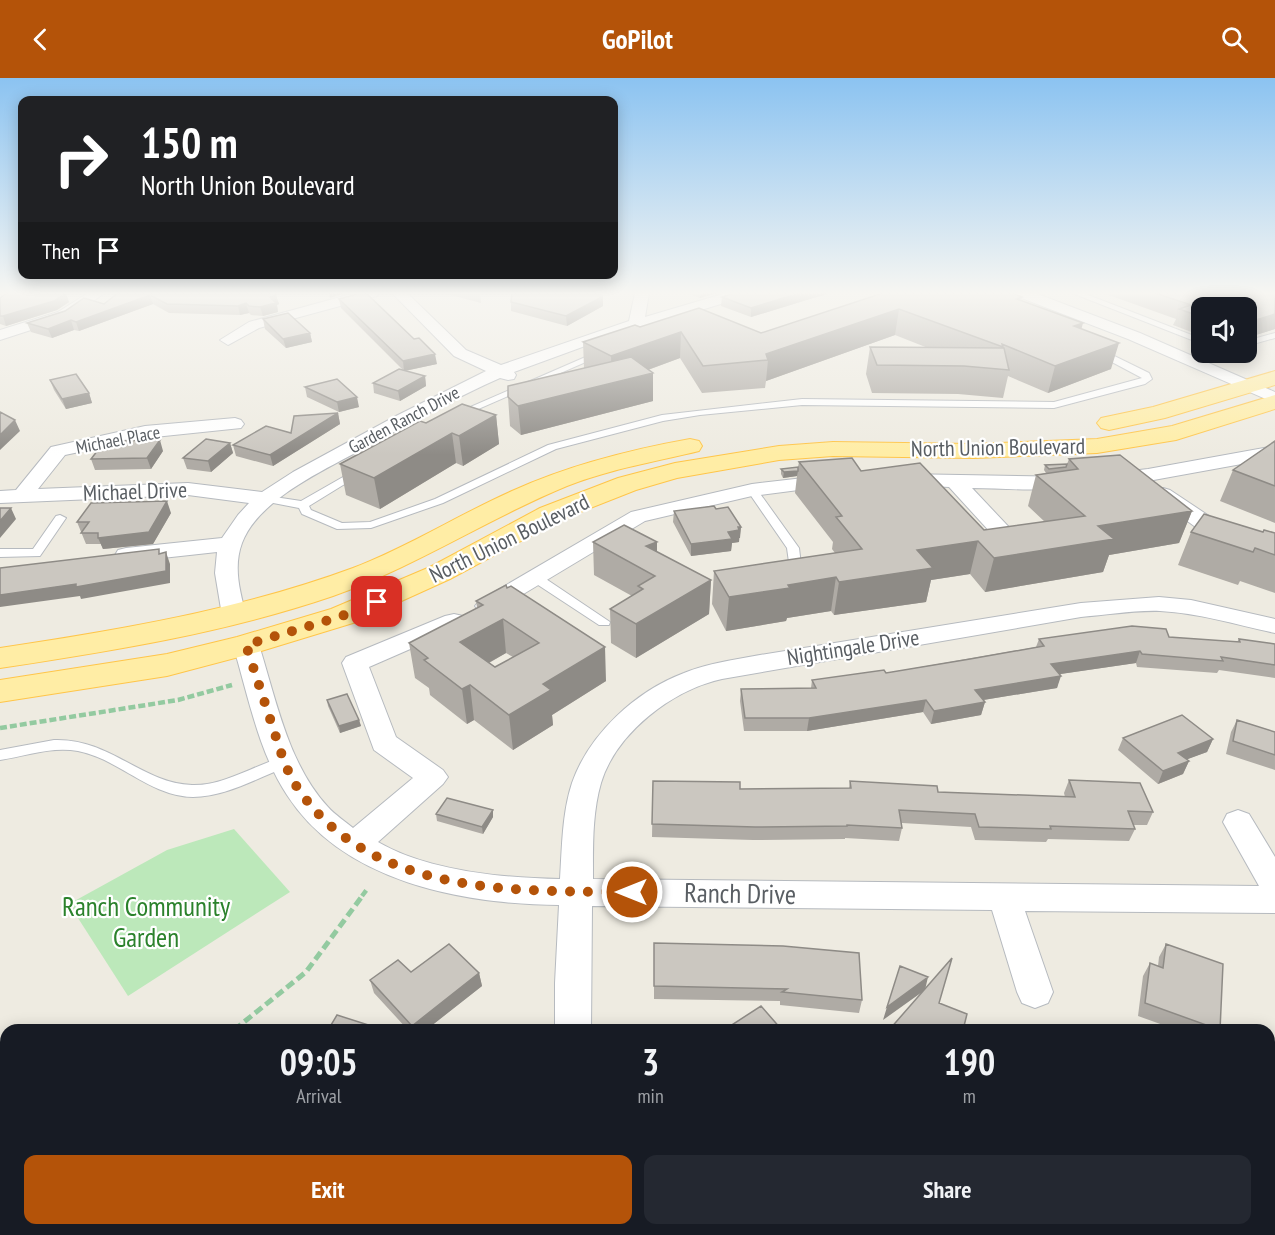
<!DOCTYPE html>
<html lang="en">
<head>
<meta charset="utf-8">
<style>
  body { margin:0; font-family:"PT Sans Narrow",sans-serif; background:#242831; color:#f1f3f6; height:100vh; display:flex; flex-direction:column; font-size:22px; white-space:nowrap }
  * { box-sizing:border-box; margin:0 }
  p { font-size:20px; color:#9ea1a6 }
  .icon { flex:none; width:33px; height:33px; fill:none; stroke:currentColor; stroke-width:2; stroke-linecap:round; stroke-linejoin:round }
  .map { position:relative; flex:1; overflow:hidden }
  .sheet { position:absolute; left:0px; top:946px; width:1275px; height:212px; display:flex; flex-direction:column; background:#171b24; border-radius:18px 18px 0 0; box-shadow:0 3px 15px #0003 }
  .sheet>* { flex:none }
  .top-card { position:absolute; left:18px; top:18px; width:600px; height:183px; border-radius:12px; box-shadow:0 3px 15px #0003; background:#202124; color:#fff; overflow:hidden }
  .tools { position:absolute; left:1191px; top:219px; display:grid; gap:12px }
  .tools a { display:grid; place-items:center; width:66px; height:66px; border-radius:12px; background:#171b24; box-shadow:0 3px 15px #0003; font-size:30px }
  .pin { position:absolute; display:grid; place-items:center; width:51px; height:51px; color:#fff; margin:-26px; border-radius:12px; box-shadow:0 3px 9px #0006 }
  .me { position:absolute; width:66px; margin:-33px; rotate:270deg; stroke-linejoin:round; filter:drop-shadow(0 0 4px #0008) }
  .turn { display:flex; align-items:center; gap:21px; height:126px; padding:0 24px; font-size:27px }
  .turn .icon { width:78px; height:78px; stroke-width:2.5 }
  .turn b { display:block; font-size:42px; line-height:51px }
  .then { display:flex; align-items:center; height:57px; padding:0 24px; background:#0003; gap:12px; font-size:22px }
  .eta { display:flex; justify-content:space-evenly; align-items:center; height:102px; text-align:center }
  .eta b { font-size:36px; font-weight:800; line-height:42px }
  .action { display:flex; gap:12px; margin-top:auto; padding:12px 24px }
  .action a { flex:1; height:69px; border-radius:12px; background:#b45309; color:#fff; font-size:24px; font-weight:800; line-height:69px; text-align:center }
  .action a+a { background:#242831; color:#f1f3f6 }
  header { display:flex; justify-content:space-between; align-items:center; height:78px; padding:0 24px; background:#b45309; color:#fff; font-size:27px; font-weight:800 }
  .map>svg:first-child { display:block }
  .green { fill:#bce8ba }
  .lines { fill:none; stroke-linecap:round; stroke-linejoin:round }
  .service-casing { stroke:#b6babf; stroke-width:2 }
  .minor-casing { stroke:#b6babf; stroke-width:2 }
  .primary-casing { stroke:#ffc549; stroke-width:2 }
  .path-far1 { stroke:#93caa0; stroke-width:4.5; stroke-dasharray:7 3; stroke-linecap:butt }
  .path { stroke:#93caa0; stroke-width:5; stroke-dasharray:9 4.5; stroke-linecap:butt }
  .service { fill:#fff; fill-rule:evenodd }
  .minor { fill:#fff; fill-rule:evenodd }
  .primary { fill:#ffeda5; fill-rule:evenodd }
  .wall { fill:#afaba5; fill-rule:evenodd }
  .shaded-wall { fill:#8e8b86 }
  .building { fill:#cbc7c0; stroke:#8e8b86; stroke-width:1.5; fill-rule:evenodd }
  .route { stroke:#b45309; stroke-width:10; stroke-dasharray:0 18 }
  .labels { text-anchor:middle; stroke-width:4.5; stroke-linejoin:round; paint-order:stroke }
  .far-street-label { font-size:18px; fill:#595e63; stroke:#fff }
  .street-label { font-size:22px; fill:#595e63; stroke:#fff }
  .near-street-label { font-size:27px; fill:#595e63; stroke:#fff }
  .near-park-label { font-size:27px; fill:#2b822c; stroke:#fff }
</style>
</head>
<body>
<header><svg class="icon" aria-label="back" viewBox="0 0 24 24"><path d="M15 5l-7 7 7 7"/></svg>GoPilot<svg class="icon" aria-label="search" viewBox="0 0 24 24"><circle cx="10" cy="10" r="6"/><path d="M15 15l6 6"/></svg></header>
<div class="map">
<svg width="1275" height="1157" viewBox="0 0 1275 1157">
  <rect width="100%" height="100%" fill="#eeebe1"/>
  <path class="green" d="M234 751 290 814 128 918 69 826 167 772Z"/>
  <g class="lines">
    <defs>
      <path id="service" d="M1072 215H1083L1202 261V266Z
        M1275 255V260L1246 268V263Z
        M1098 270 1149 295 1152 301 1145 306 1054 330 802 327 700 337 663 343 556 371 443 425 371 450 337 451 302 436 299 430 268 424 263 421 268 418 301 423 357 391 362 394 361 396 309 428 311 432 342 445 370 444 435 421 548 367 662 337 802 321 1054 324 1142 300 1095 275V271Z
        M597 274 604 276 460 339 452 337Z
        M752 409 756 410 799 470 801 487 799 490 783 493 777 489 779 486 789 484 787 470 747 412Z
        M60 437 66 440 40 478 0 479V471H33L56 438Z
        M536 496 540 497 610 544 609 547H599L532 503 530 500 532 497Z
        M54 662C110 660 143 706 192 707 224 708 254 687 284 679L289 680 292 684 289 688C259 699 226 719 193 719 149 718 119 681 78 673 52 668 25 678 0 682V672Z"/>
      <path id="minor" d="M88 215H105L68 240 0 262V252L58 234Z
        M355 215H379L377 218 259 250 228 267 220 262 249 244Z
        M392 215H407L466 272 501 287 629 243 635 215H649L645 239 726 215H749L747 218 596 264 514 294 516 297 514 301 508 302 500 300C457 319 415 342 374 365 333 388 259 419 242 465 233 489 240 514 246 537L243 542 234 544 225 542 222 537 215 495 217 474 126 484 118 482 115 477 118 472 126 470 222 460 238 437 249 425 188 417 0 425V413L16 412 51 369 145 348 235 340 241 342 244 346 241 350 145 360 65 377 38 411 188 405 262 414 293 394 396 338 486 293 454 278Z
        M1014 215H1035L1140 255 1275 314V325L1128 261 1016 218Z
        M1275 368V380L1148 403 1112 406 1105 404 1102 400 1105 396 1148 391Z
        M903 396 1074 399 1077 403 1074 407C1042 415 1005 410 972 410L1021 462 1018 467 1010 469 1002 467 949 409 896 406 893 402 896 398Z
        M830 397 837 399 840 403 837 407 752 418 645 443 495 533 487 535 479 533 475 528 479 523 631 434 752 406Z
        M1163 410 1170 412 1221 446 1275 464V478L1205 456 1156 420 1153 416 1156 412Z
        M1159 519 1191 522 1275 541V555C1237 547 1199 535 1160 533 1134 532 1107 537 1081 539L722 601C672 612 616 655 601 705 592 736 593 770 593 801L1259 808 1223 744 1227 736 1238 732 1249 736 1275 779V835L1025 833 1053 914 1048 925 1035 930 1022 925 1017 914 992 832 592 828 591 952H555V905L559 827C462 826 343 804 287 717 258 673 248 617 233 567L237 561 246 559 255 561 259 567C276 621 288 686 328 729 335 737 345 743 353 750L413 700 374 672 342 585 346 579 445 538 454 536 463 538 466 543 463 548 369 589 396 659 443 692 448 699 443 706 378 764C428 793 504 800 560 801 562 770 562 735 572 705 589 656 636 613 684 595 708 585 734 582 760 577L1081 525Z
        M687 1152H735L737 1157H690Z"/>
      <path id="primary" d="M1275 293V307L1165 340 1109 352 1101 350 1097 345 1101 340 1153 329Z
        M1275 317V331L1176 362 1097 375 974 380 833 378 779 382 677 400 636 412 560 442 450 501 353 545 258 574 167 598 0 624V602L167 576 237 559 331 531 430 489 540 430 618 400 675 385 779 368 833 364 974 366 1097 361 1172 348Z
        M690 361 699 363 702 368 699 373C654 384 610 391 567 408 487 441 415 489 333 518 225 555 112 573 0 590V570C120 552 239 532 353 490 408 469 458 437 512 413 569 387 629 372 690 361Z"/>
    </defs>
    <use href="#service" class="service-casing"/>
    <use href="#minor" class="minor-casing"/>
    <use href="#primary" class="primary-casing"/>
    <path class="path-far1" d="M0 650 178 622 232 607
      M362 818 368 810"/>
    <path class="path" d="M234 952 306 894 363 817
      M0 1099H6"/>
    <use href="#service" class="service"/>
    <use href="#minor" class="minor"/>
    <use href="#primary" class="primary"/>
  </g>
  <path class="wall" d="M118 215H275L279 226 277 227 278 234 263 238 251 237 249 235 240 237 169 235 153 226 79 253 74 252 52 260 31 254 27 245 104 226Z
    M443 215H479L480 216 481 225Z
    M512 215H603V228L567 248 511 233V224Z
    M687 215H718L700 220Z
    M735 215H832L813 220 751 239 721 228 722 219Z
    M883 215 1021 222 1082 251 1111 291 1048 315 1008 298 1003 320 958 316 872 315 866 296 870 269 928 270 895 257 766 303 765 310 702 315 680 280 648 292 653 295V323L521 357 510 348 508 319 584 290 583 264 640 249 761 255Z
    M1103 215H1275V251L1246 260V230H1202V258L1173 247 1176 241Z
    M0 220 69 224 57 232 6 248 0 246Z
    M339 221 437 286 405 293 425 298 426 308 400 323 374 315 373 305 403 292 341 230Z
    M263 241 310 255 312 264 286 270 265 251Z
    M50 302 89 315 92 325 66 331 54 312Z
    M305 309 359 329 339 334 307 319Z
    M338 335 340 346 273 388 236 378 233 367 291 355Z
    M496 337 499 366 463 388 456 385 380 431 346 417 340 386 426 345Z
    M1275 363V445L1220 423 1233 392Z
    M230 365 233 375 211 394 187 391 183 380Z
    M163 373 151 391 95 392 91 381Z
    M1069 381 1192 433 1179 465 1109 477 1103 494 985 514 970 496 931 502 926 524 834 537 831 533 787 540 786 543 726 553 712 526 714 493 835 475 832 471 833 464 795 415 797 398 783 400 781 396V391L798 389 799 384 861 393 984 452 1045 444 1028 428 1036 397 1046 395 1044 392 1045 387 1067 386Z
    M716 431 741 449 739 464 732 465 731 473 691 478 673 444 674 433Z
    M171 435 153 466 103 471 101 466H86L77 444Z
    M1191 454H1263L1275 455V515L1240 503 1238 507 1178 487Z
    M593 464H657V474L711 502 709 536 636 580 611 565 610 531 632 518 594 497Z
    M507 510 606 603 552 637 553 647 513 672 474 642 467 646 430 617 429 610 415 600 409 565 477 530 476 523ZM506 575 513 579 495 589 489 585Z
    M1169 559 1237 564 1239 561 1275 566V600L1219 592 1217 595 1137 589 1136 585 1060 596 1057 610 983 622 985 624 981 637 931 646 923 634 807 653H744L740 623 741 611 811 610 812 602 886 595 1036 569 1039 561Z
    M327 622 359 642 361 648 340 655 328 628Z
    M1237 642 1275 654V692L1226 676 1231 654Z
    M1123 660 1213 661 1207 674 1187 681 1189 683 1183 696 1158 706 1118 672Z
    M1069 702 1153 734 1147 747H1133L1135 751 1129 763 1048 761 1046 764 975 762 971 749 902 745V750L899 763 845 760V761L753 762 652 759 653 703 740 711 849 710 850 703 938 714 1065 719 1064 715Z
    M493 732V739L483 756 437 743 436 736Z
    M654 865 862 922 859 935 780 927V923L654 921Z
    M1166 866 1220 952H1177L1138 938 1143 898 1150 885 1158 888 1159 879Z
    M411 894 479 895 482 908 426 952H408L374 915 370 902Z
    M363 1152H419L413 1157H366Z
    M856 1152H987L996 1157H864Z"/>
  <path class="shaded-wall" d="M66 215 69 224 57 232 6 248 3 238Z
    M329 215H346L330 220Z
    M603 215V228L567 248 566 238Z
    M701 215H718L700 220Z
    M800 215H832L813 220 751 239V230Z
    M150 217 153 226 79 253 76 244Z
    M276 217 279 226 277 227 278 234 263 238 260 229 270 219Z
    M246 225 249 235 240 237 238 228Z
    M899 231 895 257 766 303 768 282 766 276Z
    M1275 236V251L1246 260V245Z
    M71 242 74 252 52 260 48 251Z
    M1083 245 1076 271 1074 248Z
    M681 254 680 280 612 305 611 278Z
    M310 255 312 264 286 270 283 261Z
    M1119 265 1111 291 1048 315 1055 288Z
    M435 276 437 286 404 293 403 283Z
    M653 295V323L521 357 518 328Z
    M425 298 426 308 400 323 398 313Z
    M89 315 92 325 66 331 62 321Z
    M357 319 359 329 339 334 337 324Z
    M338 335 340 346 273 388 270 377Z
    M496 337 499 366 463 388 459 358Z
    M15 342 20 353 0 372V357Z
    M452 355 456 385 380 431 374 400Z
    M160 362 163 373 151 391 147 380Z
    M230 365 233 375 211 394 208 383Z
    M798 393 797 398 783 400 784 394Z
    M167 423 171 435 153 466 103 471 98 460Z
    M11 430 16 441 0 460V443Z
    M1192 433 1179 465 1109 477 1103 494 985 514 994 480 1098 448Z
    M738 449H741L740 460H739V464L732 465 731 473 691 478V466L728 454Z
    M978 463 970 496 931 502 926 524 834 537 839 504 917 472Z
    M657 464V497L646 468Z
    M166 474 170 486V505L81 521 80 518 0 529V517Z
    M836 499 831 533 787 540 786 543 726 553 729 519 788 507Z
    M711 502 709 536 636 580V546Z
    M503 541 506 575 465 598 460 564Z
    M605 569 606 603 552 637 553 647 513 672 509 637 543 606Z
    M1140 573 1136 585 1047 598 1051 586Z
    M1061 598 1057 610 971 624 975 612Z
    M470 607 474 642 467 646 462 611Z
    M926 622 923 634 807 653 809 640Z
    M985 624 981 637 931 646 934 633Z
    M359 642 361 648 340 655 339 648Z
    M1213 661 1207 674 1172 687 1178 675Z
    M1189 683 1183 696 1158 706 1163 693Z
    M493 732V739L483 756 482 749Z
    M479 895 482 908 426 952H414L412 948Z
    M928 899 925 912 883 942 887 929Z
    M320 1152H331L325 1157H322Z
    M403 1152H419L413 1157H397Z"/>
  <path class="building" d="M7 215H66L54 223 3 238H0V220Z
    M118 215H275L276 217 270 219 276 225 260 229 249 228 246 225 238 228 167 226 150 217 76 244 71 242 48 251 27 245 65 233 84 220 104 226Z
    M361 215H366L414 261 419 260 435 276 403 283 339 221Z
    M512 215H603L602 219 566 238 511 224Z
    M735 215H800L751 230 722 219Z
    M883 215H1012L1022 219 1017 221 1083 245 1074 248 1119 265 1055 288 1002 266 1003 269 899 231 766 276 768 282 703 288 681 254 611 278 583 264 635 247 640 249 699 230 761 255Z
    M1155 215H1275V236L1246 245V230H1202V239L1179 231 1191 227Z
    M288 235 310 255 283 261 263 241Z
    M870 269 1004 270 1009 292 964 288 877 287Z
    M631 279 653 295 518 328 508 319V308Z
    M399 291 425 298 398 313 373 305Z
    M76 296 89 315 62 321 50 302Z
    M337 301 357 319 337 324 305 309Z
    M462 326 496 337 459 358 452 355 374 400 340 386 420 343 426 345Z
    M0 334 15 342 0 357Z
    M338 335 270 377 233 367 266 348 291 355 294 338Z
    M206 361 230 365 208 383 183 380Z
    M160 362 147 380 91 381 105 363Z
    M1275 363V408L1233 392Z
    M1120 377 1192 433 1098 448 1114 461 994 480 978 463 917 472 933 490 839 504 836 499 788 507 790 510 729 519 714 493 862 471 836 439 842 438 799 384 852 380 861 393 920 385 984 452 1085 438 1036 397 1078 391 1069 381Z
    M1067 386 1066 389 1049 391 1045 387Z
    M798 389V393L784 394 781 391Z
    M167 423 149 454 98 460V455H81L89 444H77L91 425Z
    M714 428 716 431 728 429 741 449H738L739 452 728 454 732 461 691 466 674 433Z
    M0 430H11L0 443Z
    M1204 436 1263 454 1264 452 1275 455V477L1255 470 1253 474 1191 454Z
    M624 447 657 464 646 468 711 502 636 546 610 531 643 511 638 508 655 498 593 464Z
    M159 471V476L166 474V493L76 509V506L0 517V490Z
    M506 507 507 510 511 508 605 569 543 606 551 612 509 637 470 607 462 611 424 582 428 580 409 565 483 527 476 523ZM503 541 539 565 495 589 460 564Z
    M1132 548 1166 551 1169 559 1240 564 1239 561 1275 566V587L1221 579 1223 583 1142 576 1140 573 1051 586 1061 598 975 612 985 624 934 633 926 622 809 640H745L741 611 816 610 812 602 884 592 886 595 970 581 1044 568 1039 561Z
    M347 616 359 642 339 648 327 622Z
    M1182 637 1213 661 1178 675 1189 683 1163 693 1123 660Z
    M1237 642 1275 654V677L1233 663Z
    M1069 702 1140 705 1153 734 1128 733 1135 751 1050 748 1051 751 979 749 975 736 899 732 902 750 847 747V748L755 749 652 746 653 703 740 704V711L851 710 850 703 937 708 938 714 1075 719Z
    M447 720 493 732 482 749 436 736Z
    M654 865 783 868 859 875 862 922 782 914 787 911 654 908Z
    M449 866 479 895 412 948 370 902 398 882 411 894Z
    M1166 866 1223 886 1220 952 1145 925 1150 885 1163 890Z
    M952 880 939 925 967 936 963 952H889Z
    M900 888 928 899 887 929Z
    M761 928 782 952H724Z
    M337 937 384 952H328Z
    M367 1152H403L397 1157H371Z
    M465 1152H519L525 1157H461Z
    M540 1152H566L573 1157H536Z
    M878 1152H987L996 1157H886Z"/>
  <linearGradient id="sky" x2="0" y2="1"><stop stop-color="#8bc3f1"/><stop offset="0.57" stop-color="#f7f6f2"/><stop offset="1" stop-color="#f7f6f2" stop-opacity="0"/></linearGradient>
  <rect width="1275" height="377" fill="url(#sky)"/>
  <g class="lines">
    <path class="route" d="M377 524 342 538 246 567C255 595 264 622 273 650 280 671 286 694 299 712 373 819 518 813 632 814"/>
  </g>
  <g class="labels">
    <g class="far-street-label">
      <text transform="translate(404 342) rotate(-28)" y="6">Garden Ranch Drive</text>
      <text transform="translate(118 362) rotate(-11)" y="6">Michael Place</text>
    </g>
    <g class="street-label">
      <text transform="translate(998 369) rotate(-1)" y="8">North Union Boulevard</text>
      <text transform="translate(135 413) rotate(-2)" y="8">Michael Drive</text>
      <text transform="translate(509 460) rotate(-26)" y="8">North Union Boulevard</text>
      <text transform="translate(853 569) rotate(-9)" y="8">Nightingale Drive</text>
    </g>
    <g class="near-street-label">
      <text transform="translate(740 816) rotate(1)" y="9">Ranch Drive</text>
    </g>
    <g class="near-park-label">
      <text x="146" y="838">Ranch Community<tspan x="146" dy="31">Garden</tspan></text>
    </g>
  </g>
</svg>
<div class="tools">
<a><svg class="icon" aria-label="sound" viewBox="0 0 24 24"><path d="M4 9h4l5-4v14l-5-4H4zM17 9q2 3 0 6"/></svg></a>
</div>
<div class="pin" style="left:377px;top:524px;background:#d93025"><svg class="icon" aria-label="arrive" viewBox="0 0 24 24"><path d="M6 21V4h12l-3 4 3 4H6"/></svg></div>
<svg class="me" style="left:632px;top:814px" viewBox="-20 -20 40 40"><circle r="17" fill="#b45309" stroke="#fff" stroke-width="3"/><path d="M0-11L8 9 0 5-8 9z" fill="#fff"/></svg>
<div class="top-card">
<div class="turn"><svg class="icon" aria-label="right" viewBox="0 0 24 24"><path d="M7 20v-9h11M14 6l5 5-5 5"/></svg><div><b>150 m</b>North Union Boulevard</div></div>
<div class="then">Then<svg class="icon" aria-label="arrive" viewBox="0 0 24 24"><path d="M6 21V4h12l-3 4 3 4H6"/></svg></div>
</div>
<section class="sheet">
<div class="eta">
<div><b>09:05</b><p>Arrival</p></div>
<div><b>3</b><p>min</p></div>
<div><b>190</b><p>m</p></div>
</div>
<div class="action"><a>Exit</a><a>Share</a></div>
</section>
</div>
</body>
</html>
